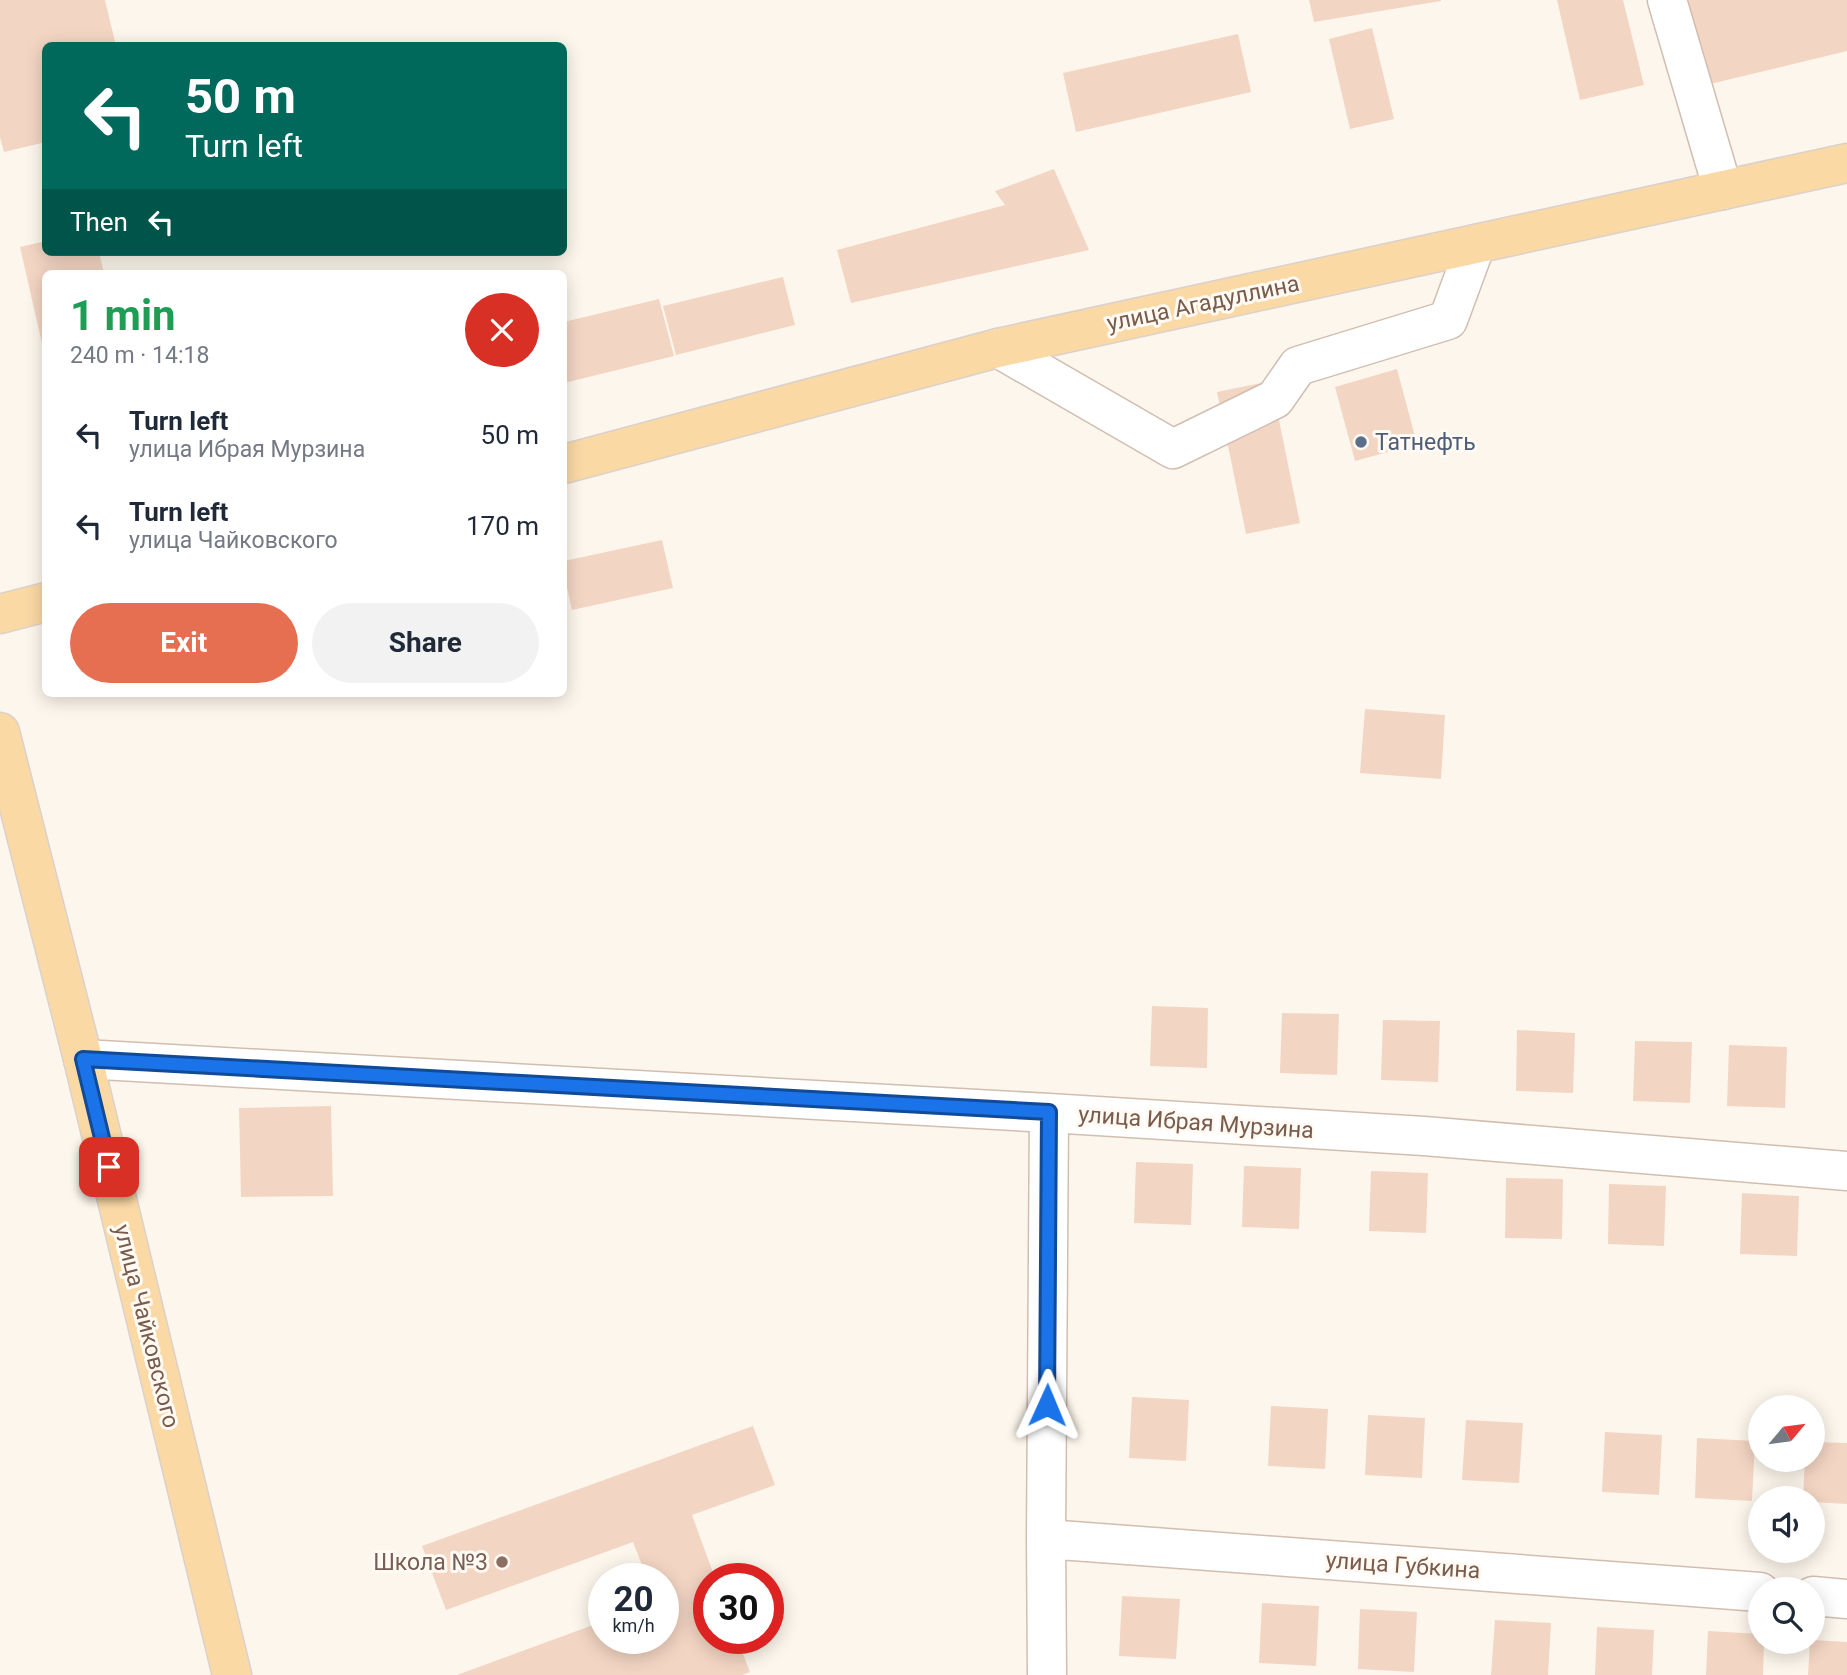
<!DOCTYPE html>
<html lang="en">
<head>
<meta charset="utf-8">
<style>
  body { margin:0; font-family:Roboto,sans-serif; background:#f2f2f3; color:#1f2937; height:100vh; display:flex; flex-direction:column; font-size:26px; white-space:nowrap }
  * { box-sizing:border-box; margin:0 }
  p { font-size:23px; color:#747a83 }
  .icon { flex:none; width:38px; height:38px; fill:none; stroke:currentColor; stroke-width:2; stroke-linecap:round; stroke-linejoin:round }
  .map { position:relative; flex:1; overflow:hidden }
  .side { position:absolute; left:42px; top:270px; width:525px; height:427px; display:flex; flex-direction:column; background:#fff; border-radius:10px; box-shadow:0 4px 18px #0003 }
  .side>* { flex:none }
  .banner { position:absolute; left:42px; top:42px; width:525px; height:214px; border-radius:10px; box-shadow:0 4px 18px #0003; background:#00695c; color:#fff; overflow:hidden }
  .needle { width:46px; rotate:61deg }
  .buttons { position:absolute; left:1748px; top:1395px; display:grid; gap:14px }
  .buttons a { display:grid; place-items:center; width:77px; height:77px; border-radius:50%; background:#fff; box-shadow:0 4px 18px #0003; font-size:35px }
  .speed { position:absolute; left:588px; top:1563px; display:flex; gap:14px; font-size:35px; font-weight:700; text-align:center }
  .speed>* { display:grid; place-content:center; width:91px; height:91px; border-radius:50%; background:#fff; box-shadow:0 4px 18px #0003; line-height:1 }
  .speed small { font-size:18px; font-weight:400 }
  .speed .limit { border:10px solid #d22; background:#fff; color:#111 }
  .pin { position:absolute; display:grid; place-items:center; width:60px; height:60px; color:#fff; margin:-30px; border-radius:14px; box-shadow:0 4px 10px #0006 }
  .me { position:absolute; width:77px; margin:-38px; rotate:1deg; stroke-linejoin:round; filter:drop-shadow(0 0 5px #0008) }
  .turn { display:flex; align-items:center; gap:24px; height:147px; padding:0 28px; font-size:32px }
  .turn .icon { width:91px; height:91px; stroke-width:2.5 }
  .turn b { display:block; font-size:49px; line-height:60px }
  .then { display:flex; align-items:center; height:66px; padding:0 28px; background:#0003; gap:14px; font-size:26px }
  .round { display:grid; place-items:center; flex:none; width:74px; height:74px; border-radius:37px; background:#f2f2f3 }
  .headline { display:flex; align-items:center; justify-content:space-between; height:119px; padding:0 28px }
  h1 { font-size:42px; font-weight:700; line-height:52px; color:#1e9e55 }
  .cta { display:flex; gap:14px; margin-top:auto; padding:14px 28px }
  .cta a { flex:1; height:80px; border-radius:42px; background:#e76f51; color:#fff; font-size:28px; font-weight:700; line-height:80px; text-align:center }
  .cta a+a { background:#f2f2f3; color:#1f2937 }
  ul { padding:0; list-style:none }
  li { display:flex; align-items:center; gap:21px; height:91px; padding:0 28px }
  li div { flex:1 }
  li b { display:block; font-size:26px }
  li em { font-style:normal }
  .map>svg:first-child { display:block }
  .building { fill:#f3d5c3 }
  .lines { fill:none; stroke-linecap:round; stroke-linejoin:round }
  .minor-casing { stroke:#d1beb0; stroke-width:41 }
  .major-casing { stroke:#dad1cd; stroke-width:41 }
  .minor { stroke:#fff; stroke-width:38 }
  .major { stroke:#fbd9a5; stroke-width:38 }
  .route-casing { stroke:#114b97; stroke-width:18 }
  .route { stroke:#1a73e8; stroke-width:12 }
  .service-dot { fill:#5c6f8a; stroke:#fffaf3; stroke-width:2.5 }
  .education-dot { fill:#8d6e63; stroke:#fffaf3; stroke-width:2.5 }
  .labels { text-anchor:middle; stroke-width:6; stroke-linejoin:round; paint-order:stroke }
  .street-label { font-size:23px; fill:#7a5c4d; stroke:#fffaf3 }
  .service-label { font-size:23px; fill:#4e5e75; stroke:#fffaf3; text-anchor:start }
  .education-label { font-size:23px; fill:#785e54; stroke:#fffaf3; text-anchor:end }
</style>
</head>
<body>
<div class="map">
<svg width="1847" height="1675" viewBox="0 0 1847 1675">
  <rect width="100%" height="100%" fill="#fdf6ec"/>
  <path class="building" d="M0 0H105L116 46H46V142L4 152 0 137Z
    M1309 0H1441V1L1314 22Z
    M1557 0H1623L1644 85 1580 100Z
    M1682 0H1847V51L1702 86Z
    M1372 28 1394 119 1350 129 1329 39Z
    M1238 34 1251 92 1076 132 1063 73Z
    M1054 169 1089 250 851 303 837 250 1005 205 995 191Z
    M46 241V252H99L104 273H46L44 352 20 247Z
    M783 277 795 325 676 355 663 306Z
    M659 299 674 356 564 383V322Z
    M1397 369 1417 444 1355 461 1335 387Z
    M1271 381 1300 523 1246 534 1217 392Z
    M662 540 673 588 572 610 564 574V561Z
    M1365 709 1445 715 1441 779 1360 773Z
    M1152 1006 1208 1008 1207 1068 1150 1066Z
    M1282 1013 1339 1014 1337 1075 1280 1073Z
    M1383 1020 1440 1021 1438 1082 1381 1080Z
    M1517 1030 1575 1033 1573 1093 1516 1091Z
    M1635 1041 1692 1042 1690 1103 1633 1101Z
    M1729 1045 1787 1047 1785 1108 1727 1106Z
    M331 1106 333 1196 241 1197 239 1108Z
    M1136 1162 1193 1164 1191 1225 1134 1223Z
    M1244 1166 1301 1168 1299 1229 1242 1227Z
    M1371 1171 1428 1173 1426 1233 1369 1231Z
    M1506 1178 1563 1179 1562 1239 1505 1238Z
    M1609 1184 1666 1186 1664 1246 1608 1244Z
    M1742 1193 1799 1196 1797 1256 1740 1254Z
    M1132 1397 1189 1400 1186 1461 1129 1458Z
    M1271 1406 1328 1409 1325 1469 1268 1466Z
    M1368 1415 1425 1418 1422 1478 1365 1475Z
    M1466 1420 1523 1423 1519 1483 1462 1480Z
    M753 1426 775 1485 692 1515 715 1578H709V1638H737L750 1672 742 1675H457L604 1621V1638H663V1578H647L633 1542 446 1610 422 1546Z
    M1605 1432 1662 1435 1659 1495 1602 1492Z
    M1697 1438 1755 1441 1752 1501 1695 1498Z
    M1813 1442 1847 1443V1504L1813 1502V1498H1803L1805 1460H1813Z
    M1122 1596 1180 1599 1176 1659 1119 1656Z
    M1262 1603 1319 1606 1316 1666 1259 1663Z
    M1360 1609 1417 1612 1414 1672 1358 1669Z
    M1495 1620 1551 1623 1548 1675H1491Z
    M1597 1627 1654 1630 1652 1675H1595Z
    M1708 1631 1760 1634V1642H1764L1763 1675H1706Z
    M1813 1640 1847 1642V1675H1808L1810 1642H1813Z"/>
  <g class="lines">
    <defs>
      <path id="minor" d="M1667 0 1723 190
        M998 348 1173 449 1275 399 1298 366 1448 320 1476 244
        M83 1059 1049 1113 1424 1136 1847 1171
        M1046 1539 1760 1592
        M1813 1596 1847 1599
        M1047 1675 1046 1539 1049 1113"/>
      <path id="major" d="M564 464 998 348 1847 163
        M0 614 46 602
        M0 732 83 1059 232 1675"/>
    </defs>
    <use href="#minor" class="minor-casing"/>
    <use href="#major" class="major-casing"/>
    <use href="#minor" class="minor"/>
    <use href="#major" class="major"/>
  </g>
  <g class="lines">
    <defs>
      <path id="route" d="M109 1167 83 1059 1049 1112 1047 1405"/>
    </defs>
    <use href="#route" class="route-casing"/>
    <use href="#route" class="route"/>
  </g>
  <circle class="service-dot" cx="1361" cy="442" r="7"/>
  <circle class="education-dot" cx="502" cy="1562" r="7"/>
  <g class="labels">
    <g class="street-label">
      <text transform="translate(1203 303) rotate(-12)" y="8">улица Агадуллина</text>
      <text transform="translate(1196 1122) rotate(4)" y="8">улица Ибрая Мурзина</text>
      <text transform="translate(147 1326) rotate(76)" y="8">улица Чайковского</text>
      <text transform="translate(1403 1565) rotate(4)" y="8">улица Губкина</text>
    </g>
    <g class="service-label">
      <text x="1375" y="450">Татнефть</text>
    </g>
    <g class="education-label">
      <text x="488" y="1570">Школа №3</text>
    </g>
  </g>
</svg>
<div class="buttons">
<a><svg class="needle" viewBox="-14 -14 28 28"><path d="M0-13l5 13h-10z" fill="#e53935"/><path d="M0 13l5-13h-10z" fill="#747a83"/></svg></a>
<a><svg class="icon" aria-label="sound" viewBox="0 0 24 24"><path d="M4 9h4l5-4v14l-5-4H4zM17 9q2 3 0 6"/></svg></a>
<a><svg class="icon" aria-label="search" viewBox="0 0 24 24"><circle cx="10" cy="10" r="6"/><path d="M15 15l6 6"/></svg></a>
</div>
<div class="speed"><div>20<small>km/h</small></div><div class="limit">30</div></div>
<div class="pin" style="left:109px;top:1167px;background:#d93025"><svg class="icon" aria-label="arrive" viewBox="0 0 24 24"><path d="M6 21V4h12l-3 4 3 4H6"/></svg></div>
<svg class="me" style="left:1047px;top:1405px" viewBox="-20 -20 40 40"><path d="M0-17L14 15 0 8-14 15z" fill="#1a73e8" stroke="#fff" stroke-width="4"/></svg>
<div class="banner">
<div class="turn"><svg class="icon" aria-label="left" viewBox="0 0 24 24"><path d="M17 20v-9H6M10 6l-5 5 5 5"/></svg><div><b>50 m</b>Turn left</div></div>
<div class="then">Then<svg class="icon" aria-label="left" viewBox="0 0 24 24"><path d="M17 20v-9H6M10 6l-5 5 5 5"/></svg></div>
</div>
<section class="side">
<div class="headline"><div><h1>1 min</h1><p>240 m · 14:18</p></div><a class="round" style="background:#d93025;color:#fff"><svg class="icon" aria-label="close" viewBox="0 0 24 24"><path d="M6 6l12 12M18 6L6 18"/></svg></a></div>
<ul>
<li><svg class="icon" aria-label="left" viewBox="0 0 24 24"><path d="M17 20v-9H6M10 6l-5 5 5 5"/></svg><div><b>Turn left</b><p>улица Ибрая Мурзина</p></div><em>50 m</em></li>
<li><svg class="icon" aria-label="left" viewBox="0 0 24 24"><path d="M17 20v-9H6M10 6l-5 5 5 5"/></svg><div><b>Turn left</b><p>улица Чайковского</p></div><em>170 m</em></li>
</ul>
<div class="cta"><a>Exit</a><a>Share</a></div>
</section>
</div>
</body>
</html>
